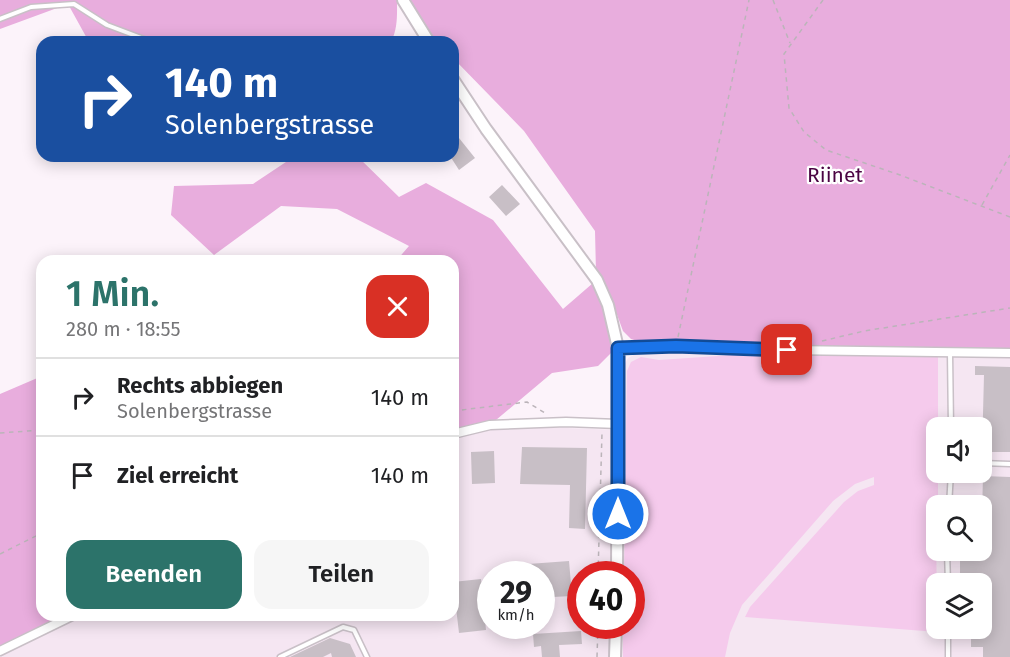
<!DOCTYPE html>
<html lang="de">
<head>
<meta charset="utf-8">
<style>
  body { margin:0; font-family:"Fira Sans",sans-serif; background:#f6f6f6; color:#202124; height:100vh; display:flex; flex-direction:column; font-size:22px; white-space:nowrap }
  * { box-sizing:border-box; margin:0 }
  p { font-size:20px; color:#757577 }
  .icon { flex:none; width:33px; height:33px; fill:none; stroke:currentColor; stroke-width:2; stroke-linecap:round; stroke-linejoin:round }
  .map { position:relative; flex:1; overflow:hidden }
  .drawer { position:absolute; left:36px; top:255px; width:423px; height:366px; display:flex; flex-direction:column; background:#fff; border-radius:18px; box-shadow:0 3px 15px #0003 }
  .drawer>* { flex:none }
  .hud { position:absolute; left:36px; top:36px; width:423px; height:126px; border-radius:18px; box-shadow:0 3px 15px #0003; background:#1a4fa0; color:#fff; overflow:hidden }
  .controls { position:absolute; left:926px; top:417px; display:grid; gap:12px }
  .controls a { display:grid; place-items:center; width:66px; height:66px; border-radius:12px; background:#fff; box-shadow:0 3px 15px #0003; font-size:30px }
  .speed { position:absolute; left:477px; top:561px; display:flex; gap:12px; font-size:30px; font-weight:700; text-align:center }
  .speed>* { display:grid; place-content:center; width:78px; height:78px; border-radius:50%; background:#fff; box-shadow:0 3px 15px #0003; line-height:1 }
  .speed small { font-size:15px; font-weight:400 }
  .speed .limit { border:9px solid #d22; background:#fff; color:#111 }
  .pin { position:absolute; display:grid; place-items:center; width:51px; height:51px; color:#fff; margin:-26px; border-radius:12px; box-shadow:0 3px 9px #0006 }
  .me { position:absolute; width:66px; margin:-33px; rotate:0deg; stroke-linejoin:round; filter:drop-shadow(0 0 4px #0008) }
  .turn { display:flex; align-items:center; gap:21px; height:126px; padding:0 30px; font-size:27px }
  .turn .icon { width:78px; height:78px; stroke-width:2.5 }
  .turn b { display:block; font-size:42px; line-height:51px }
  .round { display:grid; place-items:center; flex:none; width:63px; height:63px; border-radius:18px; background:#f6f6f6 }
  .headline { display:flex; align-items:center; justify-content:space-between; height:102px; padding:0 30px }
  h1 { font-size:36px; font-weight:600; line-height:45px; color:#2c736a }
  .cta { display:flex; gap:12px; margin-top:auto; padding:12px 30px }
  .cta a { flex:1; height:69px; border-radius:18px; background:#2c736a; color:#fff; font-size:24px; font-weight:600; line-height:69px; text-align:center }
  .cta a+a { background:#f6f6f6; color:#202124 }
  ul { padding:0; list-style:none }
  li { display:flex; align-items:center; gap:18px; height:78px; padding:0 30px; border-top:2px solid #e0e0e0 }
  li div { flex:1 }
  li b { display:block; font-size:22px }
  li em { font-style:normal }
  .map>svg:first-child { display:block }
  .built { fill:#f5e6f2; fill-rule:evenodd }
  .green { fill:#f5caec }
  .forest { fill:#e8addd }
  .building { fill:#c8bfc6 }
  .lines { fill:none; stroke-linecap:round; stroke-linejoin:round }
  .lane-casing { stroke:#c9c0c7; stroke-width:7 }
  .street-casing { stroke:#c9c0c7; stroke-width:11 }
  .secondary-casing { stroke:#c9c0c7; stroke-width:14 }
  .path { stroke:#bbb4b9; stroke-width:1.5; stroke-dasharray:4.5 4.5; stroke-linecap:butt }
  .lane { stroke:#fff; stroke-width:4 }
  .street { stroke:#fff; stroke-width:8 }
  .secondary { stroke:#fff; stroke-width:10 }
  .route-casing { stroke:#114b97; stroke-width:15 }
  .route { stroke:#1a73e8; stroke-width:10 }
  .labels { text-anchor:middle; stroke-width:4.5; stroke-linejoin:round; paint-order:stroke }
  .park-label { font-size:21px; fill:#4b0443; stroke:#fff }
</style>
</head>
<body>
<div class="map">
<svg width="1010" height="657" viewBox="0 0 1010 657">
  <rect width="100%" height="100%" fill="#fcf3fa"/>
  <path class="built" d="M639 352 1010 353V657H0V651L74 615H453V434L490 425 619 430 621 371 628 358ZM936 428H981V472H936ZM936 506H981V550H936ZM490 574H542V626H490ZM580 574H632V626H580ZM936 584H981V628H936Z"/>
  <path class="green" d="M747 354 938 357V427L936 428V472L938 473V505L936 506 937 632 745 617 750 607 844 502 858 491 874 485V477L855 484 833 501 742 605 730 633 725 657H623V626H632V574H624L627 371 631 362 641 357 659 360Z"/>
  <path class="forest" d="M0 0H397C397 15 398 28 391 42H89L68 4 0 29Z
    M408 0H1010V353L642 347 641 342 631 339 623 331 609 293 596 273 595 231 524 131 453 58V42H437L428 32Z
    M295 156H357L399 197 426 183 493 220 563 309 593 283C604 305 611 328 612 352L598 366 552 373 490 425 453 434V261H396L409 246 337 209 281 206 214 255 171 215 174 186 253 184Z
    M42 376V615H74L0 651V394Z"/>
  <path class="building" d="M459 138 475 158 459 170 450 156H453V143Z
    M502 185 520 204 506 216 489 197Z
    M975 366 1010 367V452H982L984 375H975Z
    M522 447 587 448 585 529 569 528 570 485 520 484Z
    M494 451 495 483 472 484 471 452Z
    M983 476 1010 477V657H983V647H971V628H981V584H960V550H981Z
    M569 561 572 596 553 597V600L542 601V574H504L503 566Z
    M481 579 486 630 459 633 453 582Z
    M581 631 582 644 559 645 560 657H542L541 646 534 647 533 634Z
    M330 638 350 644 356 657H332L331 653 323 657H290Z"/>
  <g class="lines">
    <defs>
      <path id="lane" d="M0 19 31 7 74 4 107 25 152 42
        M950 353 951 428
        M981 463 1010 464
        M949 506 951 472
        M947 550 948 584
        M948 628V657
        M280 657 343 627 354 630 367 657"/>
      <path id="street" d="M618 348 676 346 787 350 1010 353
        M453 434 490 425 566 422 618 424
        M0 651 74 615"/>
      <path id="secondary" d="M403 0 429 42
        M453 79 486 129 597 280 608 305 618 348 617 574
        M615 657 616 626"/>
    </defs>
    <use href="#lane" class="lane-casing"/>
    <use href="#street" class="street-casing"/>
    <use href="#secondary" class="secondary-casing"/>
    <path class="path" d="M773 0 790 43
      M823 0 784 54 789 108 804 132 826 150 900 175 1010 217
      M982 205 1010 155
      M678 337 749 0
      M822 341 864 331 1010 308
      M453 411 527 402 545 413
      M0 433 42 430
      M0 554 42 533
      M598 574 602 433
      M597 657 598 626"/>
    <use href="#lane" class="lane"/>
    <use href="#street" class="street"/>
    <use href="#secondary" class="secondary"/>
  </g>
  <g class="lines">
    <defs>
      <path id="route" d="M618 514V348L676 346 787 350"/>
    </defs>
    <use href="#route" class="route-casing"/>
    <use href="#route" class="route"/>
  </g>
  <g class="labels">
    <g class="park-label">
      <text x="835" y="182">Riinet</text>
    </g>
  </g>
</svg>
<div class="controls">
<a><svg class="icon" aria-label="sound" viewBox="0 0 24 24"><path d="M4 9h4l5-4v14l-5-4H4zM17 9q2 3 0 6"/></svg></a>
<a><svg class="icon" aria-label="search" viewBox="0 0 24 24"><circle cx="10" cy="10" r="6"/><path d="M15 15l6 6"/></svg></a>
<a><svg class="icon" aria-label="layers" viewBox="0 0 24 24"><path d="M12 4l9 5-9 5-9-5zM3 14l9 5 9-5"/></svg></a>
</div>
<div class="speed"><div>29<small>km/h</small></div><div class="limit">40</div></div>
<div class="pin" style="left:787px;top:350px;background:#d93025"><svg class="icon" aria-label="arrive" viewBox="0 0 24 24"><path d="M6 21V4h12l-3 4 3 4H6"/></svg></div>
<svg class="me" style="left:618px;top:514px" viewBox="-20 -20 40 40"><circle r="17" fill="#1a73e8" stroke="#fff" stroke-width="3"/><path d="M0-11L8 9 0 5-8 9z" fill="#fff"/></svg>
<div class="hud">
<div class="turn"><svg class="icon" aria-label="right" viewBox="0 0 24 24"><path d="M7 20v-9h11M14 6l5 5-5 5"/></svg><div><b>140 m</b>Solenbergstrasse</div></div>
</div>
<section class="drawer">
<div class="headline"><div><h1>1 Min.</h1><p>280 m · 18:55</p></div><a class="round" style="background:#d93025;color:#fff"><svg class="icon" aria-label="close" viewBox="0 0 24 24"><path d="M6 6l12 12M18 6L6 18"/></svg></a></div>
<ul>
<li><svg class="icon" aria-label="right" viewBox="0 0 24 24"><path d="M7 20v-9h11M14 6l5 5-5 5"/></svg><div><b>Rechts abbiegen</b><p>Solenbergstrasse</p></div><em>140 m</em></li>
<li><svg class="icon" aria-label="arrive" viewBox="0 0 24 24"><path d="M6 21V4h12l-3 4 3 4H6"/></svg><div><b>Ziel erreicht</b></div><em>140 m</em></li>
</ul>
<div class="cta"><a>Beenden</a><a>Teilen</a></div>
</section>
</div>
</body>
</html>
